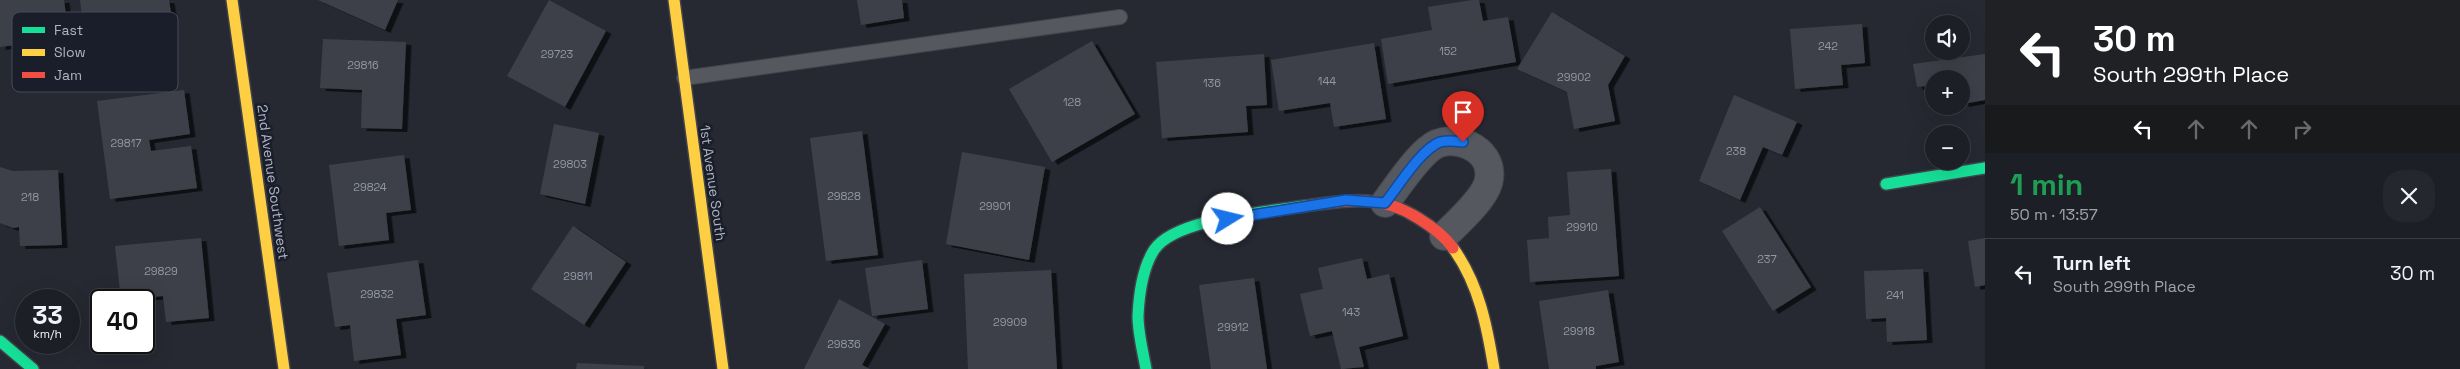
<!DOCTYPE html>
<html lang="en">
<head>
<meta charset="utf-8">
<style>
  body { margin:0; font-family:"Space Grotesk",sans-serif; background:#25272e; color:#f1f3f6; height:100vh; display:flex; flex-direction:column; font-size:19px; white-space:nowrap }
  * { box-sizing:border-box; margin:0 }
  p { font-size:16px; color:#a0a2a7 }
  .icon { flex:none; width:28px; height:28px; fill:none; stroke:currentColor; stroke-width:2; stroke-linecap:round; stroke-linejoin:round }
  .map { position:relative; flex:1; overflow:hidden }
  .panel { display:flex; flex-direction:column; background:#1c1f26; width:475px }
  .panel>* { flex:none }
  .top-card { background:#202124; color:#fff; overflow:hidden }
  .fabs { position:absolute; left:1925px; top:15px; display:grid; gap:10px }
  .fabs a { display:grid; place-items:center; width:45px; height:45px; border-radius:50%; background:#1c1f26; box-shadow:0 5px 20px #0002,0 0 0 1px #3a3d43; font-size:25px }
  .speed { position:absolute; left:15px; top:289px; display:flex; gap:10px; font-size:25px; font-weight:700; text-align:center }
  .speed>* { display:grid; place-content:center; width:65px; height:65px; border-radius:50%; background:#1c1f26; box-shadow:0 5px 20px #0002,0 0 0 1px #3a3d43; line-height:1 }
  .speed small { font-size:12px; font-weight:400 }
  .speed .limit { border:2px solid #111; border-radius:8px; background:#fff; color:#111 }
  .pin { position:absolute; display:grid; place-items:center; width:42px; height:42px; color:#fff; margin:-51px -21px; border-radius:50% 50% 50% 0; rotate:-45deg; box-shadow:0 0 5px #0007 }
  .pin .icon { rotate:45deg }
  .me { position:absolute; width:55px; margin:-28px; rotate:81deg; stroke-linejoin:round; filter:drop-shadow(0 0 4px #0008) }
  .turn { display:flex; align-items:center; gap:18px; height:105px; padding:0 25px; font-size:22px }
  .turn .icon { width:65px; height:65px; stroke-width:2.5 }
  .turn b { display:block; font-size:35px; line-height:42px }
  .lanes { display:flex; align-items:center; height:48px; padding:0 25px; background:#0003; justify-content:center; gap:25px; direction:ltr }
  .lanes .off { opacity:.35 }
  .round { display:grid; place-items:center; flex:none; width:52px; height:52px; border-radius:20px; background:#25272e }
  .summary { display:flex; align-items:center; justify-content:space-between; height:85px; padding:0 25px }
  h1 { font-size:30px; font-weight:600; line-height:38px; color:#1e9e55 }
  ul { padding:0; list-style:none }
  li { display:flex; align-items:center; gap:15px; height:70px; padding:0 25px; border-top:1px solid #3a3d43 }
  li div { flex:1 }
  li b { display:block; font-size:19px }
  li em { font-style:normal }
  main { display:flex; flex:1; min-height:0 }
  .map>svg:first-child { display:block }
  .building { fill:#3e4048; filter:url(#shadow) }
  .lines { fill:none; stroke-linecap:round; stroke-linejoin:round }
  .lane-casing { stroke:#42444b; stroke-width:16 }
  .street-casing { stroke:#42444b; stroke-width:30 }
  .fast-casing { stroke:#42444b; stroke-width:14 }
  .slow-casing { stroke:#42444b; stroke-width:14 }
  .jam-casing { stroke:#42444b; stroke-width:14 }
  .lane { stroke:#565860; stroke-width:14 }
  .street { stroke:#565860; stroke-width:28 }
  .fast { stroke:#16e098; stroke-width:11 }
  .slow { stroke:#ffcf43; stroke-width:11 }
  .jam { stroke:#f24e42; stroke-width:11 }
  .route-casing { stroke:#114b97; stroke-width:12 }
  .route { stroke:#1a73e8; stroke-width:9 }
  .labels { text-anchor:middle; stroke-width:5; stroke-linejoin:round; paint-order:stroke }
  .number-label { font-size:11px; fill:#9397a4 }
  .street-label { font-size:14px; fill:#afb4c3; stroke:#1a1e2b }
  .key { fill:#1a1e2b; stroke:#474b59; stroke-width:1 }
  .key-label { font-size:14px; fill:#afb4c3 }
</style>
</head>
<body>
<main>
<div class="map">
<svg width="1985" height="369" viewBox="0 0 1985 369">
  <defs>
    <filter id="shadow"><feDropShadow dx="5.5" dy="3" stdDeviation="0" flood-color="#0009"/></filter>
  </defs>
  <rect width="100%" height="100%" fill="#262932"/>
  <path class="building" d="M0 0H64L69 38 0 47Z
    M80 0H169L172 19 128 25 131 51 87 57Z
    M318 0H398L385 30Z
    M549 0 606 31 565 107 507 76Z
    M857 0H902L904 18 861 25Z
    M1472 0H1479L1483 21 1508 17 1516 62 1388 84 1381 39 1432 30 1428 7Z
    M1552 12 1625 56 1608 85 1615 121 1574 129 1567 92 1517 69Z
    M1862 24 1865 63 1841 65 1843 85 1795 89 1790 29Z
    M323 39 406 42 402 129 361 128 362 90 320 88Z
    M1092 41 1135 114 1052 162 1009 89Z
    M1374 43 1386 119 1334 127 1330 103 1279 111 1271 60Z
    M1264 54 1267 105 1246 106 1248 132 1162 138 1156 62Z
    M1985 54V100L1963 104 1961 79H1934V85L1917 87 1913 64Z
    M184 90 190 134 149 140 151 151 191 146 197 188 110 199 97 101Z
    M1734 95 1797 122 1782 155 1763 147 1740 200 1699 181Z
    M554 124 599 133 585 204 540 194Z
    M862 131 878 255 826 261 810 138Z
    M962 152 1045 167 1029 260 946 244Z
    M404 155 411 210 386 213 389 240 339 246 329 165Z
    M0 167 13 171 58 170 62 245 20 246 19 227 13 228 0 223Z
    M1611 169 1619 276 1530 282 1527 240 1549 238 1548 217 1570 215 1567 172Z
    M1760 207 1811 287 1773 311 1722 231Z
    M573 226 626 262 584 325 531 289Z
    M201 238 209 318 166 322 163 296 121 300 115 246Z
    M1985 238V285L1975 287 1968 241Z
    M1362 258 1367 279 1389 274 1403 336 1359 347 1364 367 1341 369 1332 331 1310 336 1300 294 1323 289 1318 268Z
    M418 260 426 315 396 319 401 355 354 361 350 325 335 327 327 273Z
    M922 260 928 309 872 316 865 268Z
    M1923 269 1927 340 1887 342 1886 318 1866 319 1864 271Z
    M1051 270 1057 369H968L964 274Z
    M1254 278 1267 369H1211L1199 285Z
    M1608 290 1619 362 1596 366V369H1549L1539 301Z
    M839 299 885 324 862 365 870 369H804Z
    M577 363 644 366V369H576Z"/>
  <g class="lines">
    <defs>
      <path id="lane" d="M684 78 1120 17"/>
      <path id="street" d="M1385 203C1397 187 1414 161 1429 149 1451 130 1494 148 1489 179 1487 197 1457 223 1444 236"/>
      <path id="fast" d="M1886 184 1985 168
        M0 341 33 369
        M1146 369C1143 352 1138 333 1138 316 1139 294 1142 269 1154 250 1175 218 1269 212 1305 206"/>
      <path id="slow" d="M232 0 284 369
        M674 0 723 369
        M1453 248C1479 284 1487 326 1494 369"/>
      <path id="jam" d="M1305 206C1348 200 1380 194 1418 218 1431 226 1444 235 1453 248"/>
    </defs>
    <use href="#lane" class="lane-casing"/>
    <use href="#street" class="street-casing"/>
    <use href="#fast" class="fast-casing"/>
    <use href="#slow" class="slow-casing"/>
    <use href="#jam" class="jam-casing"/>
    <use href="#lane" class="lane"/>
    <use href="#street" class="street"/>
    <use href="#fast" class="fast"/>
    <use href="#slow" class="slow"/>
    <use href="#jam" class="jam"/>
  </g>
  <g class="lines">
    <defs>
      <path id="route" d="M1228 219 1346 200 1385 203C1398 187 1421 149 1440 142 1448 140 1455 141 1463 142"/>
    </defs>
    <use href="#route" class="route-casing"/>
    <use href="#route" class="route"/>
  </g>
  <g class="labels">
    <g class="number-label">
      <text x="1828" y="50">242</text>
      <text x="1448" y="55">152</text>
      <text x="557" y="58">29723</text>
      <text x="363" y="69">29816</text>
      <text x="1574" y="81">29902</text>
      <text x="1327" y="85">144</text>
      <text x="1212" y="87">136</text>
      <text x="1072" y="106">128</text>
      <text x="126" y="147">29817</text>
      <text x="1736" y="155">238</text>
      <text x="570" y="168">29803</text>
      <text x="370" y="191">29824</text>
      <text x="844" y="200">29828</text>
      <text x="30" y="201">218</text>
      <text x="995" y="210">29901</text>
      <text x="1582" y="231">29910</text>
      <text x="1767" y="263">237</text>
      <text x="161" y="275">29829</text>
      <text x="578" y="280">29811</text>
      <text x="377" y="298">29832</text>
      <text x="1895" y="299">241</text>
      <text x="1351" y="316">143</text>
      <text x="1010" y="326">29909</text>
      <text x="1233" y="331">29912</text>
      <text x="1579" y="335">29918</text>
      <text x="844" y="348">29836</text>
    </g>
    <g class="street-label">
      <text transform="translate(273 182) rotate(82)" y="5">2nd Avenue Southwest</text>
      <text transform="translate(713 183) rotate(82)" y="5">1st Avenue South</text>
    </g>
  </g>
  <rect x="12" y="12" width="166" height="80" rx="8" class="key"/>
  <rect x="22" y="27" width="23" height="6" fill="#16e098"/>
  <rect x="22" y="49" width="23" height="7" fill="#ffcf43"/>
  <rect x="22" y="72" width="23" height="6" fill="#f24e42"/>
  <g class="key-label">
    <text x="54" y="35">Fast</text>
    <text x="54" y="57">Slow</text>
    <text x="54" y="80">Jam</text>
  </g>
</svg>
<div class="fabs">
<a><svg class="icon" aria-label="sound" viewBox="0 0 24 24"><path d="M4 9h4l5-4v14l-5-4H4zM17 9q2 3 0 6"/></svg></a>
<a>+</a>
<a>−</a>
</div>
<div class="speed"><div>33<small>km/h</small></div><div class="limit">40</div></div>
<div class="pin" style="left:1463px;top:142px;background:#d93025"><svg class="icon" aria-label="arrive" viewBox="0 0 24 24"><path d="M6 21V4h12l-3 4 3 4H6"/></svg></div>
<svg class="me" style="left:1228px;top:219px" viewBox="-20 -20 40 40"><circle r="19" fill="#fff"/><path d="M0-13L10 11 0 6-10 11z" fill="#1a73e8"/></svg>
</div>
<section class="panel">
<div class="top-card">
<div class="turn"><svg class="icon" aria-label="left" viewBox="0 0 24 24"><path d="M17 20v-9H6M10 6l-5 5 5 5"/></svg><div><b>30 m</b>South 299th Place</div></div>
<div class="lanes"><svg class="icon" aria-label="left" viewBox="0 0 24 24"><path d="M17 20v-9H6M10 6l-5 5 5 5"/></svg><svg class="icon off" aria-label="ahead" viewBox="0 0 24 24"><path d="M12 20V5M6 11l6-6 6 6"/></svg><svg class="icon off" aria-label="ahead" viewBox="0 0 24 24"><path d="M12 20V5M6 11l6-6 6 6"/></svg><svg class="icon off" aria-label="right" viewBox="0 0 24 24"><path d="M7 20v-9h11M14 6l5 5-5 5"/></svg></div>
</div>
<div class="summary"><div><h1>1 min</h1><p>50 m · 13:57</p></div><a class="round"><svg class="icon" aria-label="close" viewBox="0 0 24 24"><path d="M6 6l12 12M18 6L6 18"/></svg></a></div>
<ul>
<li><svg class="icon" aria-label="left" viewBox="0 0 24 24"><path d="M17 20v-9H6M10 6l-5 5 5 5"/></svg><div><b>Turn left</b><p>South 299th Place</p></div><em>30 m</em></li>
</ul>
</section>
</main>
</body>
</html>
